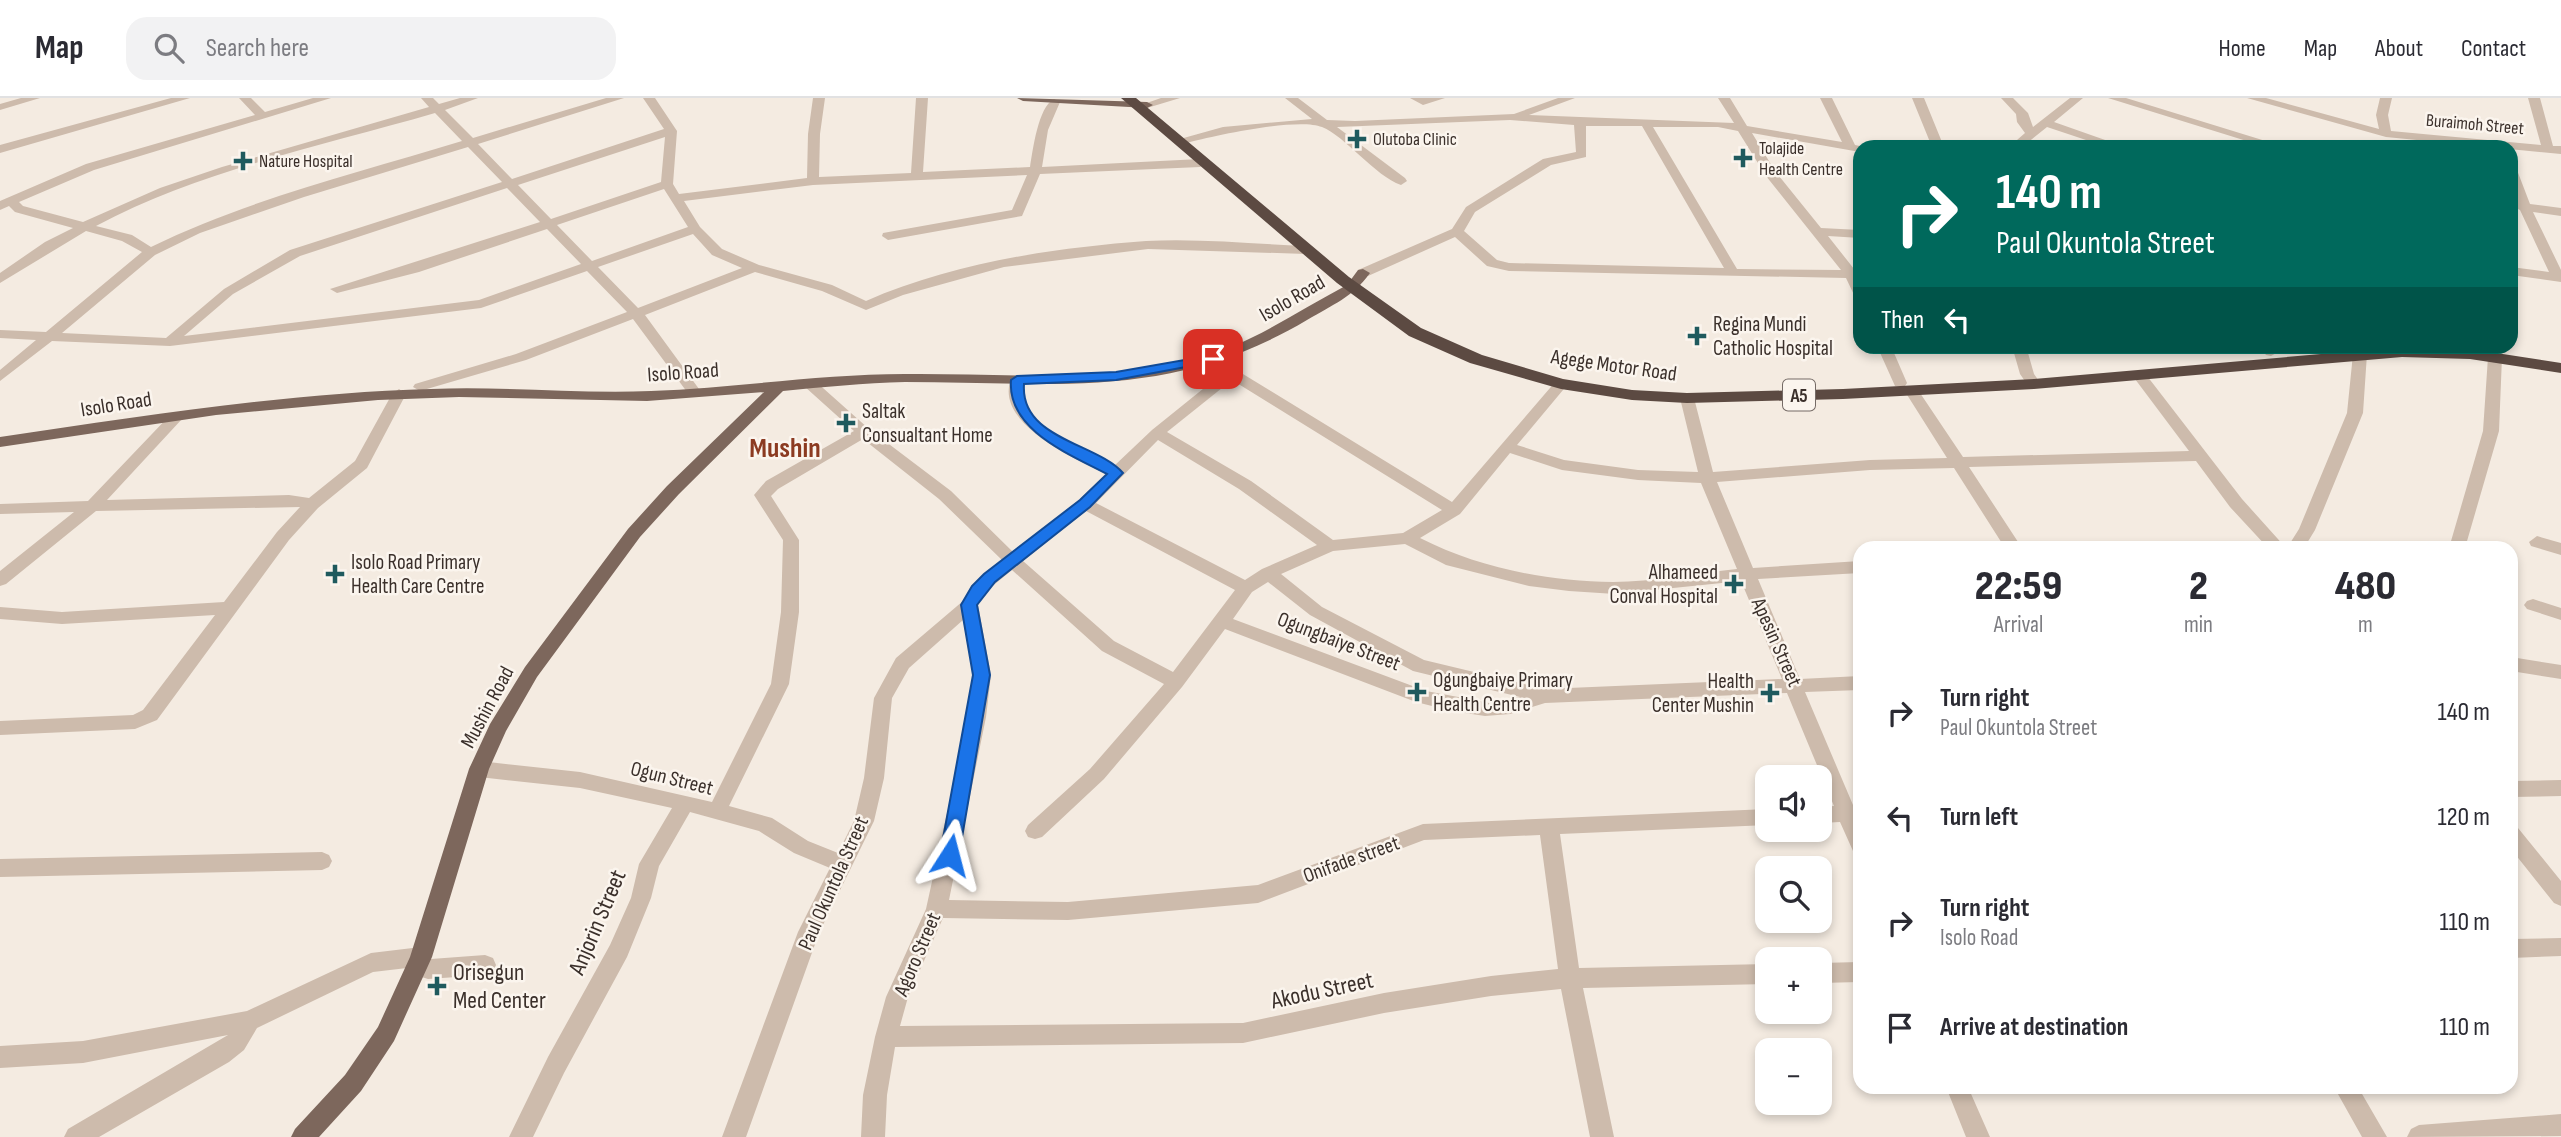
<!DOCTYPE html>
<html lang="en">
<head>
<meta charset="utf-8">
<style>
  body { margin:0; font-family:"Sofia Sans Condensed",sans-serif; background:#f2f2f3; color:#2b2b33; height:100vh; display:flex; flex-direction:column; font-size:26px; white-space:nowrap }
  * { box-sizing:border-box; margin:0 }
  p { font-size:23px; color:#7c7c81 }
  .icon { flex:none; width:38px; height:38px; fill:none; stroke:currentColor; stroke-width:2; stroke-linecap:round; stroke-linejoin:round }
  .map { position:relative; flex:1; overflow:hidden }
  .side { position:absolute; left:1853px; top:443px; width:665px; height:553px; display:flex; flex-direction:column; background:#fff; border-radius:21px; box-shadow:0 4px 10px #0003 }
  .side>* { flex:none }
  .banner { position:absolute; left:1853px; top:42px; width:665px; height:214px; border-radius:21px; box-shadow:0 4px 10px #0003; background:#00695c; color:#fff; overflow:hidden }
  .controls { position:absolute; left:1755px; top:667px; display:grid; gap:14px }
  .controls a { display:grid; place-items:center; width:77px; height:77px; border-radius:14px; background:#fff; box-shadow:0 4px 10px #0003; font-size:35px }
  .pin { position:absolute; display:grid; place-items:center; width:60px; height:60px; color:#fff; margin:-30px; border-radius:14px; box-shadow:0 4px 10px #0006 }
  .me { position:absolute; width:77px; margin:-38px; rotate:9deg; stroke-linejoin:round; filter:drop-shadow(0 0 5px #0008) }
  .turn { display:flex; align-items:center; gap:24px; height:147px; padding:0 28px; font-size:32px }
  .turn .icon { width:91px; height:91px; stroke-width:2.5 }
  .turn b { display:block; font-size:49px; line-height:60px }
  .then { display:flex; align-items:center; height:66px; padding:0 28px; background:#0003; gap:14px; font-size:26px }
  .eta { display:flex; justify-content:space-evenly; align-items:center; height:119px; text-align:center }
  .eta b { font-size:42px; font-weight:800; line-height:49px }
  ul { padding:0; list-style:none }
  li { display:flex; align-items:center; gap:21px; height:105px; padding:0 28px }
  li div { flex:1 }
  li b { display:block; font-size:26px }
  li em { font-style:normal }
  header { display:flex; align-items:center; gap:42px; box-sizing:border-box; height:98px; padding:0 35px; background:#fff; border-bottom:2px solid #e1e1e2 }
  header strong { font-size:33px }
  nav { display:flex; gap:38px; margin-inline-start:auto; font-size:24px }
  .search { width:490px; height:63px; background:#f2f2f3; display:flex; align-items:center; gap:18px; box-sizing:border-box; padding:0 24px; border-radius:21px; color:#7c7c81; font-size:26px }
  .map>svg:first-child { display:block }
  .lines { fill:none; stroke-linecap:round; stroke-linejoin:round }
  .minor { fill:#cdbbac; fill-rule:evenodd }
  .major { fill:#7d675c; fill-rule:evenodd }
  .highway { fill:#5c4a42; fill-rule:evenodd }
  .route { fill:#1a73e8; stroke:#114b97; stroke-width:2 }
  .poi-dot { fill:#1f5a5e; stroke:#fbf5ee; stroke-width:2.5 }
  .labels { text-anchor:middle; stroke-width:5; stroke-linejoin:round; paint-order:stroke }
  .far-street-label { font-size:18px; fill:#3b302b; stroke:#fbf5ee }
  .far-poi-label { font-size:18px; fill:#3b302b; stroke:#fbf5ee; text-anchor:start }
  .shield { fill:#fbf5ee; stroke:#756b66; stroke-width:2 }
  .shield-label { font-size:19px; font-weight:bold; fill:#3b302b }
  .street-label { font-size:21px; fill:#3b302b; stroke:#fbf5ee }
  .poi-label { font-size:21px; fill:#3b302b; stroke:#fbf5ee; text-anchor:start }
  .near-street-label { font-size:24px; fill:#3b302b; stroke:#fbf5ee }
  .near-poi-label { font-size:24px; fill:#3b302b; stroke:#fbf5ee; text-anchor:start }
  .district-label { font-size:28px; font-weight:bold; fill:#8c3b22; stroke:#fbf5ee }
</style>
</head>
<body>
<header>
<strong>Map</strong>
<div class="search"><svg class="icon" aria-label="search" viewBox="0 0 24 24"><circle cx="10" cy="10" r="6"/><path d="M15 15l6 6"/></svg>Search here</div>
<nav><a>Home</a><a>Map</a><a>About</a><a>Contact</a></nav>
</header>
<div class="map">
<svg width="2561" height="1039" viewBox="0 0 2561 1039">
  <rect width="100%" height="100%" fill="#f4ebe1"/>
  <g class="lines">
    <path class="minor" d="M21 0H40L0 12V6Z
      M171 0H190L0 55V47Z
      M239 0H251L265 14 313 0H331L94 72 19 104 23 108 83 124 160 90 222 69 429 9 421 0H433L439 6 460 0H478L445 12 473 40 606 0H624L478 46 512 81 664 31 643 0H655L677 33 673 86 679 96 807 80 808 36 813 0H825L820 36 819 79 911 75 916 0H928L923 74 1030 69C1033 52 1038 9 1054 1L1060 4 1048 32 1042 69 1200 61 1206 65 1200 69 1040 76 1022 118 888 142 882 138 883 135 1012 112 1027 77 813 87 684 103 700 129 722 151 759 167 832 187 866 203C953 165 1052 150 1146 143 1197 140 1254 146 1306 148L1313 152 1306 156 1148 151 1004 169 903 197 866 212 822 193 755 174 645 217 699 291 692 295 687 294 633 221 526 262 420 293 413 289 415 286 516 256 627 214 587 173 481 210 170 248 52 243 0 283V272L36 242 0 240V232L46 234 142 154 122 143 86 133 0 185V175L45 144 73 130 15 114 9 108 0 112V103L86 66 255 17ZM435 15 462 43C358 75 249 101 151 149L132 137 96 128C201 72 322 48 435 15ZM665 39 661 84 551 121 518 87ZM468 49 502 84 290 152 224 191 166 240 62 235 155 157 200 135 304 99ZM507 90 540 124 330 191 337 195 419 174 547 131 581 166 479 202 184 238 233 196 300 158ZM664 91 688 129 592 163 557 127ZM693 136 712 157 742 170 638 210 598 169Z
      M1161 0H1180L1147 10 1141 7Z
      M1285 0H1298L1327 22 1355 23 1514 16 1558 0H1575L1529 17 1734 25 1718 0H1730L1747 28 1842 44 1820 0H1832L1855 47 1865 49H1860V54L1752 35 1775 73 1821 130 1860 132V140L1828 138 1858 176 1860 200 1855 199 1846 180 1509 173 1487 168 1455 139 1368 178H1358V172L1452 131 1466 109 1543 61 1576 54 1574 27 1510 22 1337 29 1405 80 1407 83 1401 87C1375 78 1345 38 1322 29 1297 19 1213 38 1186 45L1180 41 1223 29 1312 21ZM1586 28H1642L1724 170 1509 165 1497 162 1464 133 1475 114 1551 67 1586 59ZM1653 29H1718L1738 33 1766 78 1841 172 1737 171Z
      M1410 0H1445L1423 7Z
      M1912 0H1924L1944 49H1932Z
      M2001 0H2013L2028 15 2033 29 2070 0H2083L2054 24 2125 49H2107L2047 29 2022 49H2009L2025 35 2017 24 2016 16Z
      M2108 0H2126L2285 49H2266Z
      M2247 0H2266L2379 31 2376 17 2380 0H2392L2388 17 2391 33 2541 47 2528 0H2540L2553 48H2561V56L2386 39Z
      M2511 68 2517 72 2530 106 2561 110V118L2533 114 2561 172V184L2511 177V169L2549 174 2520 112 2512 108 2517 105 2511 89Z
      M1877 248H1891L1907 285 1905 288H1895Z
      M2012 248H2026L2034 276 2041 286 2039 289H2029L2020 276Z
      M2259 248H2274L2278 254 2271 258 2266 257Z
      M1231 251 1238 255V273L1452 404 1556 283 1561 282 1568 286 1517 347 1564 362 1638 372 1698 374 1680 300 1687 295 1694 300 1713 374 1870 362 1947 360 1904 292 1911 288 1916 289 1963 359 2189 353 2132 277 2139 273 2144 274 2242 401 2286 450H2268L2230 409 2196 363 1969 369 2022 450H2005L1954 370 1870 372 1717 384 1753 470 1860 463V475L1758 481 1800 581 1860 578V592L1805 594 1853 707 1860 708V755L1853 753 1840 724 1820 725V709L1834 708 1787 595 1545 605 1510 616 1485 618 1452 613 1416 604 1225 531 1182 589 1104 681 1042 739 1035 741 1028 739 1025 733 1028 727 1090 671 1164 586 1102 553 1012 472 984 495 978 507 991 577 986 619 949 802 1068 804 1258 787 1423 726 1768 711V727L1560 736 1579 870 1768 866V886L1583 890 1614 1039H1590L1561 891 1491 898 1384 915 1243 945 895 949 887 997 885 1039H861L863 997 875 939 886 899 926 811 968 619 973 577 963 522 909 570 892 600 884 680 874 723 819 835 746 1039H722L798 834 830 770 794 755 759 733 690 714 659 768 651 800 627 859 564 975 533 1039H509L548 959 610 847 631 800 639 766 672 710 580 690 479 679 472 676 469 671 472 666 479 663 580 674 712 704 771 586 781 514 783 442 754 397 766 383 854 333 804 288V282H814L869 331 951 393 1013 454 1079 402 1106 376C1075 361 991 324 1012 279L1017 278 1024 282C1024 287 1022 293 1023 299 1030 331 1088 355 1114 368L1152 332 1224 274V255ZM1232 282 1442 412 1403 435 1333 442 1251 383 1167 334ZM863 341 939 401 1002 462 972 487 963 503 896 560 874 600 864 680 854 723 838 755 808 743 772 720 729 708 789 586 799 514V442L771 398 778 391ZM1158 342 1239 391 1317 447 1262 471 1245 482 1096 405ZM1510 355 1562 372 1638 382 1701 385 1737 471C1696 475 1653 484 1613 484 1546 483 1479 470 1420 440L1460 416ZM1086 413 1235 492 1173 574 1114 543 1023 463ZM1405 446 1446 467 1529 488 1569 493 1615 496 1741 483 1782 581 1545 591 1424 562 1322 509 1281 476 1333 453ZM1268 484 1310 517 1413 573 1520 599 1485 604 1426 593 1233 521 1252 494ZM1540 737 1558 871 1491 878 1384 895 1243 925 900 928 908 899 943 820 1068 822 1258 805 1424 742Z
      M2360 252 2367 256 2363 315 2315 432 2304 450H2287L2299 431 2347 315 2353 256Z
      M2495 255 2502 259 2499 333 2465 450H2449L2483 333 2488 259Z
      M399 291 406 296 367 370 318 410 289 442 157 622 135 631 0 637V623L133 617 143 612 215 517 62 526 0 521V509L62 514 224 504 277 434 300 409 96 413 6 486 0 488V473L74 414 0 416V406L88 403 172 315H182L185 318 182 321 107 402 289 397 309 400 355 363 392 296Z
      M2537 438 2561 445V457L2531 448 2529 444Z
      M2533 501 2561 510V522L2527 511 2524 507 2527 503Z
      M2511 559 2561 567V581L2511 573Z
      M2561 682V698L2511 699V683Z
      M2511 728 2518 730 2561 783V808L2554 805 2511 751Z
      M322 754 329 757 332 763 329 769 322 772 0 779V761Z
      M2561 840V858L2511 860V841Z
      M421 849 429 852 431 861 485 857 493 860 496 867 493 874 485 877 428 881 409 875 407 870 373 874 257 930 244 952 229 964 99 1039H64L68 1031 228 937 83 965 0 970V948L83 943 247 913 371 855Z
      M1860 864V884L1820 885V865Z
      M1946 989H1968L1990 1039H1966Z
      M2334 989H2358L2387 1039H2362Z
      M2561 1016V1038L2407 1039 2411 1031 2419 1027Z"/>
    <path class="major" d="M1017 0 1147 4 1153 7 1147 10 1023 3Z
      M1363 171 1370 175C1353 199 1332 207 1307 222 1171 303 1054 284 905 284 864 285 823 289 783 293L679 396 640 439 537 579 506 633 489 671 432 859 394 943 361 993 319 1039H291L295 1031 345 977 378 929 410 859 469 671 490 626 525 569 628 431 667 388 764 294 647 303 459 299 378 302 216 317 0 349V339C143 318 286 295 431 291 504 288 578 296 651 293 736 290 820 276 905 276 999 275 1094 285 1186 264 1246 250 1294 215 1347 187L1358 172Z"/>
    <path class="highway" d="M1121 0H1136L1349 179 1421 230 1482 257 1563 281 1632 292 1687 295 1843 291 2034 281 2402 249 2470 251 2561 265V275L2470 261 2402 259 2034 291 1843 301 1687 305 1632 302 1561 291 1470 265 1409 238 1337 185Z"/>
  </g>
  <path class="route" d="M1213 257 1220 261 1218 263 1116 282 1024 286C1020 341 1097 345 1123 375L1090 409 995 484 977 507 990 577 959 757 956 763H943L940 757 973 577 961 507 972 488 984 476 1080 402 1107 376C1069 356 1007 332 1011 282L1017 278 1116 274Z"/>
  <g class="poi-dot">
    <path d="M1353.5 30.5h7v7h7v7h-7v7h-7v-7h-7v-7h7z"/>
    <path d="M1739.5 49.5h7v7h7v7h-7v7h-7v-7h-7v-7h7z"/>
    <path d="M239.5 52.5h7v7h7v7h-7v7h-7v-7h-7v-7h7z"/>
    <path d="M1693.5 227.5h7v7h7v7h-7v7h-7v-7h-7v-7h7z"/>
    <path d="M842.5 314.5h7v7h7v7h-7v7h-7v-7h-7v-7h7z"/>
    <path d="M331.5 465.5h7v7h7v7h-7v7h-7v-7h-7v-7h7z"/>
    <path d="M1730.5 475.5h7v7h7v7h-7v7h-7v-7h-7v-7h7z"/>
    <path d="M1413.5 583.5h7v7h7v7h-7v7h-7v-7h-7v-7h7z"/>
    <path d="M1766.5 584.5h7v7h7v7h-7v7h-7v-7h-7v-7h7z"/>
    <path d="M433.5 877.5h7v7h7v7h-7v7h-7v-7h-7v-7h7z"/>
  </g>
  <g class="labels">
    <g class="far-street-label">
      <text transform="translate(2475 26) rotate(5)" y="6">Buraimoh Street</text>
    </g>
    <g class="far-poi-label">
      <text x="1373" y="47">Olutoba Clinic</text>
      <text x="1759" y="56">Tolajide<tspan x="1759" dy="21">Health Centre</tspan></text>
      <text x="259" y="69">Nature Hospital</text>
    </g>
    <rect class="shield" x="1783" y="281.5" width="32" height="31" rx="5"/>
    <g class="shield-label">
      <text x="1799" y="304">A5</text>
    </g>
    <g class="street-label">
      <text transform="translate(1292 200) rotate(-30)" y="7">Isolo Road</text>
      <text transform="translate(1614 267) rotate(8)" y="7">Agege Motor Road</text>
      <text transform="translate(683 274) rotate(-4)" y="7">Isolo Road</text>
      <text transform="translate(116 306) rotate(-9)" y="7">Isolo Road</text>
      <text transform="translate(1339 543) rotate(21)" y="7">Ogungbaiye Street</text>
      <text transform="translate(1777 544) rotate(66)" y="7">Apesin Street</text>
      <text transform="translate(487 609) rotate(-62)" y="7">Mushin Road</text>
      <text transform="translate(672 680) rotate(14)" y="7">Ogun Street</text>
      <text transform="translate(1351 761) rotate(-20)" y="7">Onifade street</text>
      <text transform="translate(833 785) rotate(-66)" y="7">Paul Okuntola Street</text>
      <text transform="translate(917 856) rotate(-67)" y="7">Agoro Street</text>
    </g>
    <g class="poi-label">
      <text x="1713" y="233">Regina Mundi<tspan x="1713" dy="24">Catholic Hospital</tspan></text>
      <text x="862" y="320">Saltak<tspan x="862" dy="24">Consualtant Home</tspan></text>
      <text x="351" y="471">Isolo Road Primary<tspan x="351" dy="24">Health Care Centre</tspan></text>
      <text x="1718" y="481" text-anchor="end">Alhameed<tspan x="1718" dy="24">Conval Hospital</tspan></text>
      <text x="1433" y="589">Ogungbaiye Primary<tspan x="1433" dy="24">Health Centre</tspan></text>
      <text x="1754" y="590" text-anchor="end">Health<tspan x="1754" dy="24">Center Mushin</tspan></text>
    </g>
    <g class="near-street-label">
      <text transform="translate(597 824) rotate(-67)" y="8">Anjorin Street</text>
      <text transform="translate(1322 892) rotate(-12)" y="8">Akodu Street</text>
    </g>
    <g class="near-poi-label">
      <text x="453" y="882">Orisegun<tspan x="453" dy="28">Med Center</tspan></text>
    </g>
    <g class="district-label">
      <text x="785" y="359">Mushin</text>
    </g>
  </g>
</svg>
<div class="controls">
<a><svg class="icon" aria-label="sound" viewBox="0 0 24 24"><path d="M4 9h4l5-4v14l-5-4H4zM17 9q2 3 0 6"/></svg></a>
<a><svg class="icon" aria-label="search" viewBox="0 0 24 24"><circle cx="10" cy="10" r="6"/><path d="M15 15l6 6"/></svg></a>
<a>+</a>
<a>−</a>
</div>
<div class="pin" style="left:1213px;top:261px;background:#d93025"><svg class="icon" aria-label="arrive" viewBox="0 0 24 24"><path d="M6 21V4h12l-3 4 3 4H6"/></svg></div>
<svg class="me" style="left:950px;top:757px" viewBox="-20 -20 40 40"><path d="M0-17L14 15 0 8-14 15z" fill="#1a73e8" stroke="#fff" stroke-width="4"/></svg>
<div class="banner">
<div class="turn"><svg class="icon" aria-label="right" viewBox="0 0 24 24"><path d="M7 20v-9h11M14 6l5 5-5 5"/></svg><div><b>140 m</b>Paul Okuntola Street</div></div>
<div class="then">Then<svg class="icon" aria-label="left" viewBox="0 0 24 24"><path d="M17 20v-9H6M10 6l-5 5 5 5"/></svg></div>
</div>
<section class="side">
<div class="eta">
<div><b>22:59</b><p>Arrival</p></div>
<div><b>2</b><p>min</p></div>
<div><b>480</b><p>m</p></div>
</div>
<ul>
<li><svg class="icon" aria-label="right" viewBox="0 0 24 24"><path d="M7 20v-9h11M14 6l5 5-5 5"/></svg><div><b>Turn right</b><p>Paul Okuntola Street</p></div><em>140 m</em></li>
<li><svg class="icon" aria-label="left" viewBox="0 0 24 24"><path d="M17 20v-9H6M10 6l-5 5 5 5"/></svg><div><b>Turn left</b></div><em>120 m</em></li>
<li><svg class="icon" aria-label="right" viewBox="0 0 24 24"><path d="M7 20v-9h11M14 6l5 5-5 5"/></svg><div><b>Turn right</b><p>Isolo Road</p></div><em>110 m</em></li>
<li><svg class="icon" aria-label="arrive" viewBox="0 0 24 24"><path d="M6 21V4h12l-3 4 3 4H6"/></svg><div><b>Arrive at destination</b></div><em>110 m</em></li>
</ul>
</section>
</div>
</body>
</html>
